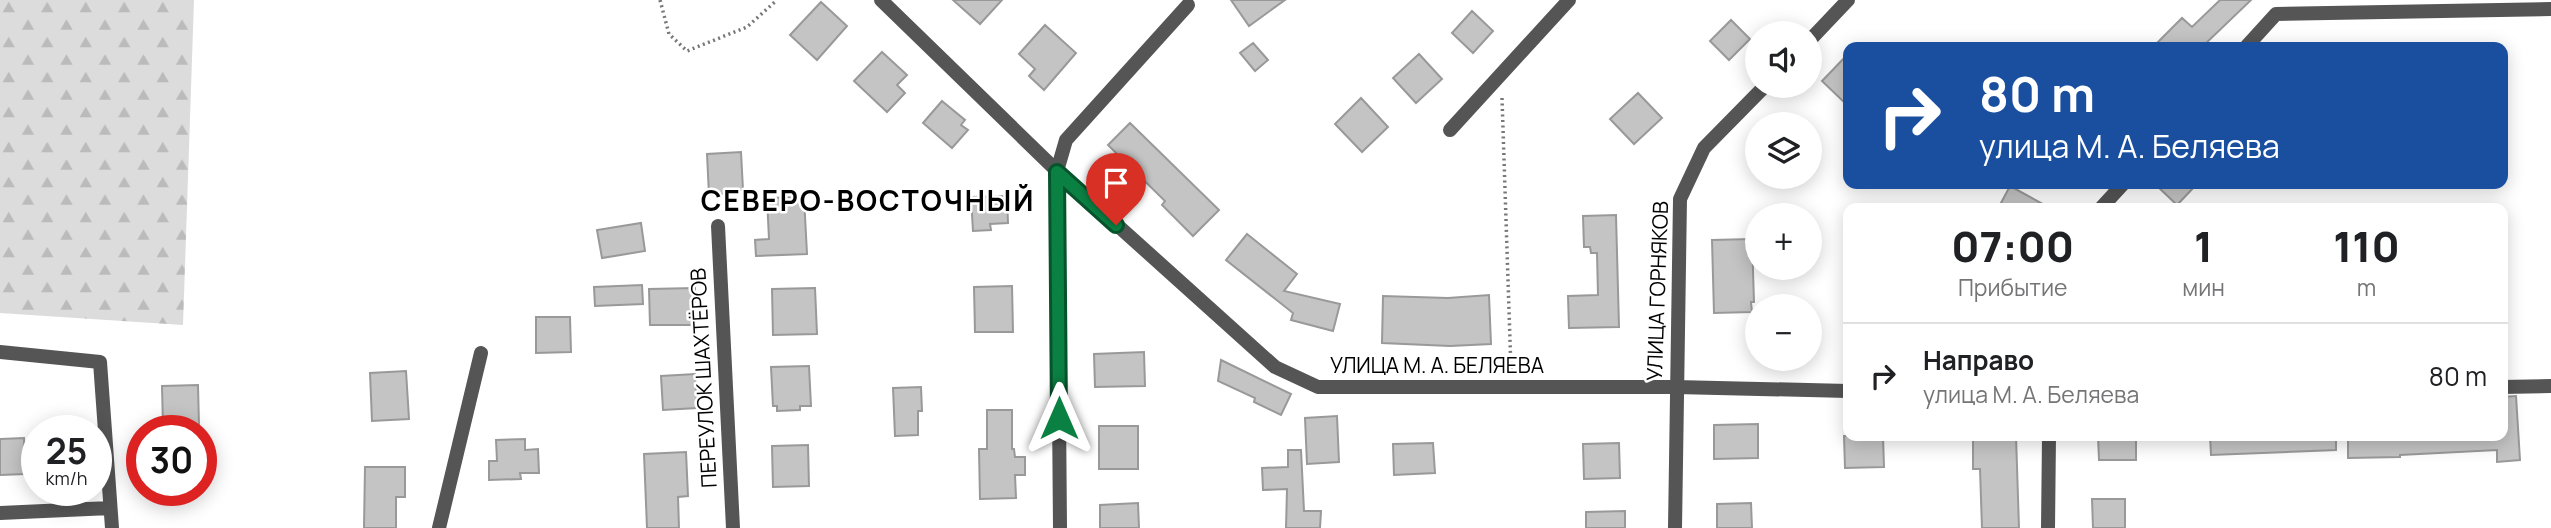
<!DOCTYPE html>
<html lang="ru">
<head>
<meta charset="utf-8">
<style>
  body { margin:0; font-family:Manrope,sans-serif; background:#f6f6f6; color:#202124; height:100vh; display:flex; flex-direction:column; font-size:26px; white-space:nowrap }
  * { box-sizing:border-box; margin:0 }
  p { font-size:23px; color:#757577 }
  .icon { flex:none; width:38px; height:38px; fill:none; stroke:currentColor; stroke-width:2; stroke-linecap:round; stroke-linejoin:round }
  .map { position:relative; flex:1; overflow:hidden }
  .details { position:absolute; left:1843px; top:203px; width:665px; height:238px; display:flex; flex-direction:column; background:#fff; border-radius:14px; box-shadow:0 4px 18px #0003 }
  .details>* { flex:none }
  .guide { position:absolute; left:1843px; top:42px; width:665px; height:147px; border-radius:14px; box-shadow:0 4px 18px #0003; background:#1a4fa0; color:#fff; overflow:hidden }
  .controls { position:absolute; left:1745px; top:21px; display:grid; gap:14px }
  .controls a { display:grid; place-items:center; width:77px; height:77px; border-radius:50%; background:#fff; box-shadow:0 4px 18px #0003; font-size:35px }
  .speed { position:absolute; left:21px; top:415px; display:flex; gap:14px; font-size:35px; font-weight:700; text-align:center }
  .speed>* { display:grid; place-content:center; width:91px; height:91px; border-radius:50%; background:#fff; box-shadow:0 4px 18px #0003; line-height:1 }
  .speed small { font-size:18px; font-weight:400 }
  .speed .limit { border:10px solid #d22; background:#fff; color:#111 }
  .pin { position:absolute; display:grid; place-items:center; width:60px; height:60px; color:#fff; margin:-72px -30px; border-radius:50% 50% 50% 0; rotate:-45deg; box-shadow:0 0 7px #0007 }
  .pin .icon { rotate:45deg }
  .me { position:absolute; width:77px; margin:-38px; rotate:0deg; stroke-linejoin:round; filter:drop-shadow(0 0 5px #0008) }
  .turn { display:flex; align-items:center; gap:24px; height:147px; padding:0 21px; font-size:32px }
  .turn .icon { width:91px; height:91px; stroke-width:2.5 }
  .turn b { display:block; font-size:49px; line-height:60px }
  .eta { display:flex; justify-content:space-evenly; align-items:center; height:119px; text-align:center }
  .eta b { font-size:42px; font-weight:800; line-height:49px }
  ul { padding:0; list-style:none }
  li { display:flex; align-items:center; gap:21px; height:105px; padding:0 21px; border-top:2px solid #e0e0e0 }
  li div { flex:1 }
  li b { display:block; font-size:26px }
  li em { font-style:normal }
  .map>svg:first-child { display:block }
  .forest { fill:url(#forest-firs) }
  .building { fill:#c4c4c4; stroke:#999; stroke-width:2 }
  .lines { fill:none; stroke-linecap:round; stroke-linejoin:round }
  .path { stroke:#777; stroke-width:3.5; stroke-dasharray:2 3.5; stroke-linecap:butt }
  .street { stroke:#555; stroke-width:14 }
  .route-casing { stroke:#07532c; stroke-width:18 }
  .route { stroke:#0b8043; stroke-width:12 }
  .labels { text-anchor:middle; stroke-width:5; stroke-linejoin:round; paint-order:stroke }
  .street-label { font-size:21px; fill:#000; stroke:#fff }
  .district-label { font-size:28px; font-weight:bold; letter-spacing:2px; fill:#000; stroke:#fff }
</style>
</head>
<body>
<div class="map">
<svg width="2551" height="528" viewBox="0 0 2551 528">
  <defs>
    <pattern id="forest-firs" width="22" height="20" patternUnits="userSpaceOnUse" patternTransform="scale(1.75)"><rect width="22" height="20" fill="#dcdcdc"/><path d="M5 1l3.5 6h-7zM16 11l3.5 6h-7z" fill="#bbb"/></pattern>
  </defs>
  <rect width="100%" height="100%" fill="#fff"/>
  <path class="forest" d="M0 0H194L183 325 0 313Z"/>
  <path class="building" d="M953 0H1002L980 24Z
    M1231 0H1285L1249 26Z
    M2220 0H2251L2202 47H2153L2182 18 2192 27Z
    M821 2 847 26 817 60 790 35Z
    M1472 11 1493 31 1473 53 1452 33Z
    M1731 20 1750 39 1729 60 1710 41Z
    M1045 25 1076 53 1044 90 1029 76 1035 69 1019 54Z
    M1253 43 1268 60 1255 71 1240 53Z
    M882 52 907 75 897 85 905 93 887 112 854 81Z
    M1419 54 1442 79 1416 103 1393 78Z
    M1848 54V106L1822 81Z
    M1638 93 1662 118 1634 144 1610 119Z
    M1361 98 1388 127 1362 152 1335 124Z
    M942 101 965 120 961 125 968 130 952 148 923 123Z
    M1130 123 1219 210 1193 236 1162 205 1165 201 1108 145Z
    M741 152 743 190H730L731 193 709 195 707 154Z
    M2155 184H2197L2177 205Z
    M2010 186 2050 208H2009L2001 203Z
    M1007 196 1008 223 990 224 991 230 973 231 971 197Z
    M804 197 807 254 756 256 755 240 769 239 767 198Z
    M1616 215 1619 327 1569 328 1568 296 1598 295 1597 253H1591L1590 247H1584L1583 216Z
    M641 223 645 251 602 258 597 230Z
    M1247 234 1297 274 1284 291 1340 304 1333 331 1291 320 1293 313 1226 260Z
    M1752 239 1754 302H1751L1752 312 1714 313 1712 240Z
    M642 285 643 304 595 306 594 287Z
    M1012 286 1013 332H975L974 287Z
    M695 288V325H650L649 289Z
    M815 288 817 334 773 335 772 289Z
    M1489 295 1491 344 1450 346 1382 343 1383 296 1448 298Z
    M536 317H570L571 352 536 353Z
    M1144 352 1145 386 1095 387 1094 354Z
    M1221 360 1291 394 1281 415 1254 402 1255 398 1218 381Z
    M809 366 811 406H800V410L777 411V406H773L771 367Z
    M406 371 409 419 372 421 370 373Z
    M695 374 697 408 663 410 661 376Z
    M198 385 199 426 163 427 162 386Z
    M921 387 922 411H918V435L895 436 893 388Z
    M2516 396 2520 460 2497 462V450L2400 455V457L2348 458V436H2502V397Z
    M987 410H1012V449H1014L1015 457H1025V475H1015L1016 498 980 499 979 449H987Z
    M1337 416 1339 462 1307 464 1305 418Z
    M1758 424V458L1714 459V425Z
    M1099 426H1138V469H1099Z
    M1844 436H1883L1884 467 1845 468Z
    M1973 436H2016L2019 528H1982L1980 469H1973Z
    M2098 436H2136V460H2099Z
    M2210 436H2336V450L2211 455Z
    M24 438 25 474 0 475V439Z
    M525 439V450L538 449 539 473H520L521 479 489 480V461H497L496 440Z
    M1433 443 1435 473 1394 475 1393 444Z
    M1619 443 1620 478 1584 479 1583 444Z
    M808 445 809 486 773 487 772 446Z
    M1288 450H1301L1304 511H1321L1320 528H1286L1287 489 1263 490 1262 468 1288 467Z
    M686 452 688 496 678 497 679 528H647L644 454Z
    M365 467H405V497H396V528H364Z
    M2092 499H2125V528H2093Z
    M1138 503 1139 528H1100V505Z
    M1751 503 1752 528H1717V504Z
    M1625 511V528H1586V512Z"/>
  <g class="lines">
    <path class="path" d="M660 0 669 34 687 51 747 27 777 0
      M1502 98 1511 371"/>
    <path class="street" d="M881 0 1057 171 1275 367 1318 387H1676L1848 391
      M1810 40 1848 0
      M2246 47 2276 14 2551 9
      M1450 130 1569 0
      M2101 208 2123 184
      M718 226 733 528
      M0 352 100 362 112 528
      M2502 387 2551 386
      M0 513 110 508
      M439 528 481 353
      M1060 528 1057 171 1066 140 1188 5
      M1675 528 1680 199 1704 148 1765 86
      M2048 528 2049 436"/>
  </g>
  <g class="lines">
    <defs>
      <path id="route" d="M1059 418 1057 172 1116 225"/>
    </defs>
    <use href="#route" class="route-casing"/>
    <use href="#route" class="route"/>
  </g>
  <g class="labels">
    <g class="street-label">
      <text transform="translate(1658 291) rotate(-88)" y="7">УЛИЦА ГОРНЯКОВ</text>
      <text x="1437" y="373">УЛИЦА М. А. БЕЛЯЕВА</text>
      <text transform="translate(704 378) rotate(-93)" y="7">ПЕРЕУЛОК ШАХТЁРОВ</text>
    </g>
    <g class="district-label">
      <text x="868" y="211">СЕВЕРО-ВОСТОЧНЫЙ</text>
    </g>
  </g>
</svg>
<div class="controls">
<a><svg class="icon" aria-label="sound" viewBox="0 0 24 24"><path d="M4 9h4l5-4v14l-5-4H4zM17 9q2 3 0 6"/></svg></a>
<a><svg class="icon" aria-label="layers" viewBox="0 0 24 24"><path d="M12 4l9 5-9 5-9-5zM3 14l9 5 9-5"/></svg></a>
<a>+</a>
<a>−</a>
</div>
<div class="speed"><div>25<small>km/h</small></div><div class="limit">30</div></div>
<div class="pin" style="left:1116px;top:225px;background:#d93025"><svg class="icon" aria-label="arrive" viewBox="0 0 24 24"><path d="M6 21V4h12l-3 4 3 4H6"/></svg></div>
<svg class="me" style="left:1059px;top:418px" viewBox="-20 -20 40 40"><path d="M0-17L14 15 0 8-14 15z" fill="#0b8043" stroke="#fff" stroke-width="4"/></svg>
<div class="guide">
<div class="turn"><svg class="icon" aria-label="right" viewBox="0 0 24 24"><path d="M7 20v-9h11M14 6l5 5-5 5"/></svg><div><b>80 m</b>улица М. А. Беляева</div></div>
</div>
<section class="details">
<div class="eta">
<div><b>07:00</b><p>Прибытие</p></div>
<div><b>1</b><p>мин</p></div>
<div><b>110</b><p>m</p></div>
</div>
<ul>
<li><svg class="icon" aria-label="right" viewBox="0 0 24 24"><path d="M7 20v-9h11M14 6l5 5-5 5"/></svg><div><b>Направо</b><p>улица М. А. Беляева</p></div><em>80 m</em></li>
</ul>
</section>
</div>
</body>
</html>
